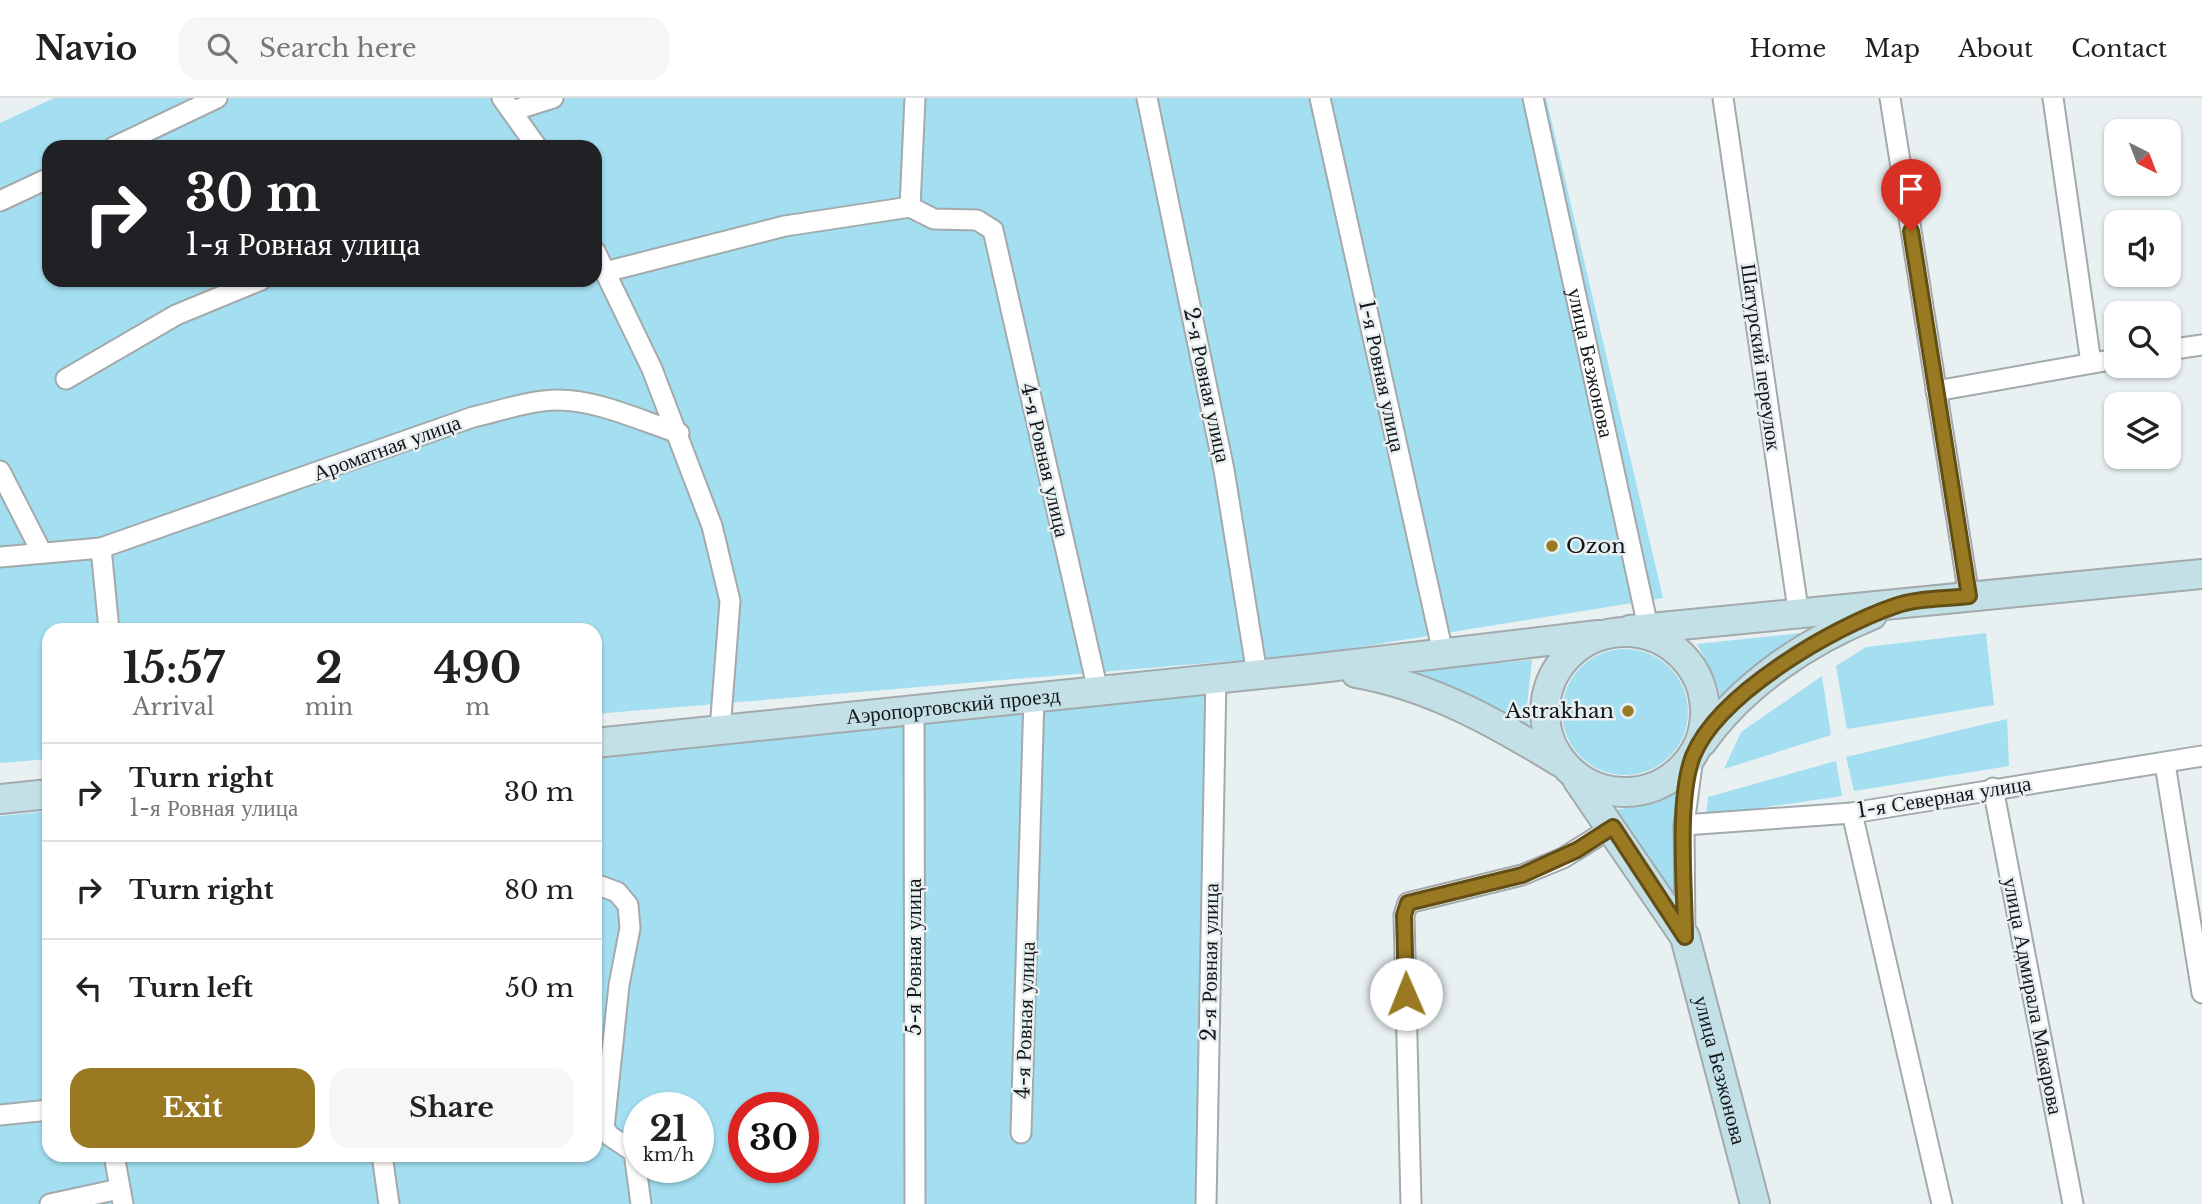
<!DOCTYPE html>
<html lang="en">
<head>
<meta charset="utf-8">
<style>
  body { margin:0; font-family:"Libre Baskerville",serif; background:#f6f6f6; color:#222; height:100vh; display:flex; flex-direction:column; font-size:26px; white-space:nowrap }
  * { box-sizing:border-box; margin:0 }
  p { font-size:23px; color:#767676 }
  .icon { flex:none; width:38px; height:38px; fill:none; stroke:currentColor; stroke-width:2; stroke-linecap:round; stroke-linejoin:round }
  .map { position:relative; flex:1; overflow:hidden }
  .drawer { position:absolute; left:42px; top:525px; width:560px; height:539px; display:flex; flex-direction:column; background:#fff; border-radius:21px; box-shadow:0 2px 5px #0004 }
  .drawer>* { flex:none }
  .banner { position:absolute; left:42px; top:42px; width:560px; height:147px; border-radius:21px; box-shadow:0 2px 5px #0004; background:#202124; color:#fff; overflow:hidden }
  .needle { width:46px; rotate:138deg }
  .tools { position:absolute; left:2104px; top:21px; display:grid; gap:14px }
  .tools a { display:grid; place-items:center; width:77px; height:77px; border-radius:14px; background:#fff; box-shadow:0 2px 5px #0004; font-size:35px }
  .speed { position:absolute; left:623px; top:994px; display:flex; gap:14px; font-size:35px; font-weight:700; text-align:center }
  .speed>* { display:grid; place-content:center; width:91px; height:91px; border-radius:50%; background:#fff; box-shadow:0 2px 5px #0004; line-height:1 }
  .speed small { font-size:18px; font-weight:400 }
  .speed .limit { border:10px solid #d22; background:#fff; color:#111 }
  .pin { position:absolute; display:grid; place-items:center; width:60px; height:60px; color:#fff; margin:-72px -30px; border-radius:50% 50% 50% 0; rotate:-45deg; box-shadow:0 0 7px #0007 }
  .pin .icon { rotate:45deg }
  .me { position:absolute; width:77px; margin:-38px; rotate:359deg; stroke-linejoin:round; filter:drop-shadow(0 0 5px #0008) }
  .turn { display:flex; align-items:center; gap:24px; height:147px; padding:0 28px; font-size:32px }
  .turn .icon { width:91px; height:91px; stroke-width:2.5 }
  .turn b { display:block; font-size:49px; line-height:60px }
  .eta { display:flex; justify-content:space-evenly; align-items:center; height:119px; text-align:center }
  .eta b { font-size:42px; font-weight:800; line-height:49px }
  .cta { display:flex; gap:14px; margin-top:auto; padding:14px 28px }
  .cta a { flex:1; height:80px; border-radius:21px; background:#997922; color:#fff; font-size:28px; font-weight:800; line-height:80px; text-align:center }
  .cta a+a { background:#f6f6f6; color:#222 }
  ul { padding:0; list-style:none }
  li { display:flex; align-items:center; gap:21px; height:98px; padding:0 28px; border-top:2px solid #e0e0e0 }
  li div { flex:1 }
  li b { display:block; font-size:26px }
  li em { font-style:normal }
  header { display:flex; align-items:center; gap:42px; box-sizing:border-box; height:98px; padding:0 35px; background:#fff; border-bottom:2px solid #e0e0e0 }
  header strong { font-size:33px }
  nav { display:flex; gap:38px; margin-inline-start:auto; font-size:24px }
  .search { width:490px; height:63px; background:#f6f6f6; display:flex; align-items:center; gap:18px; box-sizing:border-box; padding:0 24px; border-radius:21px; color:#767676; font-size:26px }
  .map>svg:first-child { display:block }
  .green { fill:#a3dff1; fill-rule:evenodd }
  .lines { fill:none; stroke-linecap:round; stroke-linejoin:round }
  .street-casing { stroke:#a2aaac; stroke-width:23 }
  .secondary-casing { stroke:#a2aaac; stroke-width:32 }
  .street { stroke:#fff; stroke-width:19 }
  .secondary { stroke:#c4e0e7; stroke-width:28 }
  .route-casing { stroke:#634f16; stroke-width:18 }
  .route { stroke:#997922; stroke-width:12 }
  .poi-dot { fill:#997922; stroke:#e8f0f2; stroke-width:2.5 }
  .labels { text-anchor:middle; stroke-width:5; stroke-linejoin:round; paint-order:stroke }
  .street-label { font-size:21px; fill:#141617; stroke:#e8f0f2 }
  .poi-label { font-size:21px; fill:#141617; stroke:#e8f0f2; text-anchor:start }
</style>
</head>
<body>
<header>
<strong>Navio</strong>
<div class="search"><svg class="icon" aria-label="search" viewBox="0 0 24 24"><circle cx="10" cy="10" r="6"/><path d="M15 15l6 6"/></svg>Search here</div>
<nav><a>Home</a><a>Map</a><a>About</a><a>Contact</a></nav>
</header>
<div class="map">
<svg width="2202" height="1106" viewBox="0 0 2202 1106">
  <rect width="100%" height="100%" fill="#e8f0f2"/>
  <path class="green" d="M54 0H1546L1663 500 1316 556 595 616V532H49V661L0 665V25ZM49 49H595V182H49Z
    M1822 533 1722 601 1714 578 1697 546Z
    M1986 535 1994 607 1847 631 1836 568 1866 549Z
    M1562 614a63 63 0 1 1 126 0a63 63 0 1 1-126 0Z
    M1532 562 1527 608 1529 630 1410 578 1409 573Z
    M1822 578 1831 637 1724 671 1741 634Z
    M1213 588 1208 1106H0V718L49 713V1057H595V654ZM639 1010H698V1069H639ZM744 1010H803V1069H744Z
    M2007 621 2009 668 1854 693 1846 659Z
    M1836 663 1842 698 1706 718 1708 699Z
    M1677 695 1676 795 1670 797 1615 712 1656 705Z"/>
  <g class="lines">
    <defs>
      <g id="street">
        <path d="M502 0 537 49"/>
        <path d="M1147 0 1224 372 1257 576"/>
        <path d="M1320 0 1443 555"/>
        <path id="s1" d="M1533 0 1648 529 1686 559"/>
        <path d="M1723 0 1799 518"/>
        <path d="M1890 0 1969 498"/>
        <path d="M2053 0 2091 265"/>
        <path d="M512 13 553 0"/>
        <path d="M114 49 217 0"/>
        <path d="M0 103 49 80"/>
        <path d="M910 109 915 0"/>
        <path d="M595 153 652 271 712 428 730 503 720 632"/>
        <path d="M605 174 785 128 910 109 934 121 977 122 993 132 1098 593"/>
        <path d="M2168 252 2202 247"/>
        <path d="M66 281 176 217 261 182"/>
        <path d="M1936 293 2116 261"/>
        <path d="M0 373 42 455"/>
        <path d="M101 450 473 319C500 313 531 302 558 302 598 302 641 323 679 335"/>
        <path d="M0 459 101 450 109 532"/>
        <path d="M914 612 915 1106"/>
        <path d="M2165 666 2202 895"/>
        <path d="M1993 690 2073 1106"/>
        <path d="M1852 715 1942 1106"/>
        <path d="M1684 727 1852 715 2202 658"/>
        <path d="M595 786 617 794 628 807 630 830 619 887 604 1030 610 1038 634 1054 641 1106"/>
        <path d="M1685 838 1684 727 1693 659"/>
        <path d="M0 1017 49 1012"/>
        <path d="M1021 1035 1034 599"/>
        <path d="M114 1057 123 1106"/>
        <path d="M382 1057 389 1106"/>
        <path d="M50 1106 119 1091"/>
        <path d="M1206 1106 1216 580"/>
        <path d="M1411 1106 1404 817 1408 805 1522 777 1563 760 1613 729"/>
      </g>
      <g id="secondary">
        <path d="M1630 532 2202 476"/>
        <circle cx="1625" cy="614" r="80"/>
        <path d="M1356 575C1431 588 1496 625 1560 664"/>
        <path d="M1702 644C1743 586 1808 543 1872 517"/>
        <path id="s2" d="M595 645 1311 571 1598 537"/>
        <path id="s3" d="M1577 681 1685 839 1755 1106"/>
        <path d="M0 701 49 696"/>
      </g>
    </defs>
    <use href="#street" class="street-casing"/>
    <use href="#secondary" class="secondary-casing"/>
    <use href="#street" class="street"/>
    <use href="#secondary" class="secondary"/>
  </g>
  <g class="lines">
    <defs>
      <path id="route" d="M1406 896 1404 817 1408 805 1522 777 1577 752 1613 729 1685 839C1685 791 1676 702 1693 658 1718 596 1833 529 1895 508 1917 500 1945 501 1969 498L1911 133"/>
    </defs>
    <use href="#route" class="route-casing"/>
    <use href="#route" class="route"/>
  </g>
  <g class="poi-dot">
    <circle cx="1552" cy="448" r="7"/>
    <circle cx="1628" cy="613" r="7"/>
  </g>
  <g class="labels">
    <g class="street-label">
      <text transform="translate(1761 259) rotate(82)" y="7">Шатурский переулок</text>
      <text dy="7" stroke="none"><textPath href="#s1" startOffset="271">улица Безжонова</textPath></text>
      <text transform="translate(1382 278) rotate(78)" y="7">1-я Ровная улица</text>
      <text transform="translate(1207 287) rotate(78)" y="7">2-я Ровная улица</text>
      <text transform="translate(387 350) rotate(-20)" y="7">Ароматная улица</text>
      <text transform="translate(1045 362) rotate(77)" y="7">4-я Ровная улица</text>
      <text dy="7" stroke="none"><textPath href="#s2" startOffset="360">Аэропортовский проезд</textPath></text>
      <text transform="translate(1944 699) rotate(-9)" y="7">1-я Северная улица</text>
      <text transform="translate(914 859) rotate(-90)" y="7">5-я Ровная улица</text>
      <text transform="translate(1210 864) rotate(-89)" y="7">2-я Ровная улица</text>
      <text transform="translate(2033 898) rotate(79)" y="7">улица Адмирала Макарова</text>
      <text transform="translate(1025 922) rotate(-88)" y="7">4-я Ровная улица</text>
      <text dy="7" stroke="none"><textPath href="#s3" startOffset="329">улица Безжонова</textPath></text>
    </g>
    <g class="poi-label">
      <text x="1566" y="455">Ozon</text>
      <text x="1614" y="620" text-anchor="end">Astrakhan</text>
    </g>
  </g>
</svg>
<div class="tools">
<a><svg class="needle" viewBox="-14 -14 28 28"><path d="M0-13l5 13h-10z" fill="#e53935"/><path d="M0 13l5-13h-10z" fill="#767676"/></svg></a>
<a><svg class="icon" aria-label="sound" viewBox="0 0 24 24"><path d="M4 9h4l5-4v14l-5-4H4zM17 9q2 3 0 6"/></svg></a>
<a><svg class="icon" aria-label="search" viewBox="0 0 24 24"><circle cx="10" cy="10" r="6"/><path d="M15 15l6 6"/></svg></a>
<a><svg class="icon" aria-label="layers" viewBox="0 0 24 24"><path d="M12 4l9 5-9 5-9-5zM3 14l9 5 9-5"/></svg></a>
</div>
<div class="speed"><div>21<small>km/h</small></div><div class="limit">30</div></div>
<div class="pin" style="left:1911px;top:133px;background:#d93025"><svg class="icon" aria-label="arrive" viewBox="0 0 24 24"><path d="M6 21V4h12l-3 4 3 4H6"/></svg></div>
<svg class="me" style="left:1406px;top:896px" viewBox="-20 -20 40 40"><circle r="19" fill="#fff"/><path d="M0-13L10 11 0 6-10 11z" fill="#997922"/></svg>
<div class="banner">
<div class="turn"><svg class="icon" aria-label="right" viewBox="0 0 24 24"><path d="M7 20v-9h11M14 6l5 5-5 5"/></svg><div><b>30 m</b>1-я Ровная улица</div></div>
</div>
<section class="drawer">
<div class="eta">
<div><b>15:57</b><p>Arrival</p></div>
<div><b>2</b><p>min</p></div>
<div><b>490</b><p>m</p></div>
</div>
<ul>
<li><svg class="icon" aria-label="right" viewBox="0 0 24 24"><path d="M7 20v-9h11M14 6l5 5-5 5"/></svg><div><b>Turn right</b><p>1-я Ровная улица</p></div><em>30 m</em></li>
<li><svg class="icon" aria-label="right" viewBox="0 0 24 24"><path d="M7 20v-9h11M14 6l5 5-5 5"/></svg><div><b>Turn right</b></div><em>80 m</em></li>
<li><svg class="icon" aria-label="left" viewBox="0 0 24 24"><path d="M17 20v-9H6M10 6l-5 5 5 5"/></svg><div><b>Turn left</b></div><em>50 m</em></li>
</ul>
<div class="cta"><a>Exit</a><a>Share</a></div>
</section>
</div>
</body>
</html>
